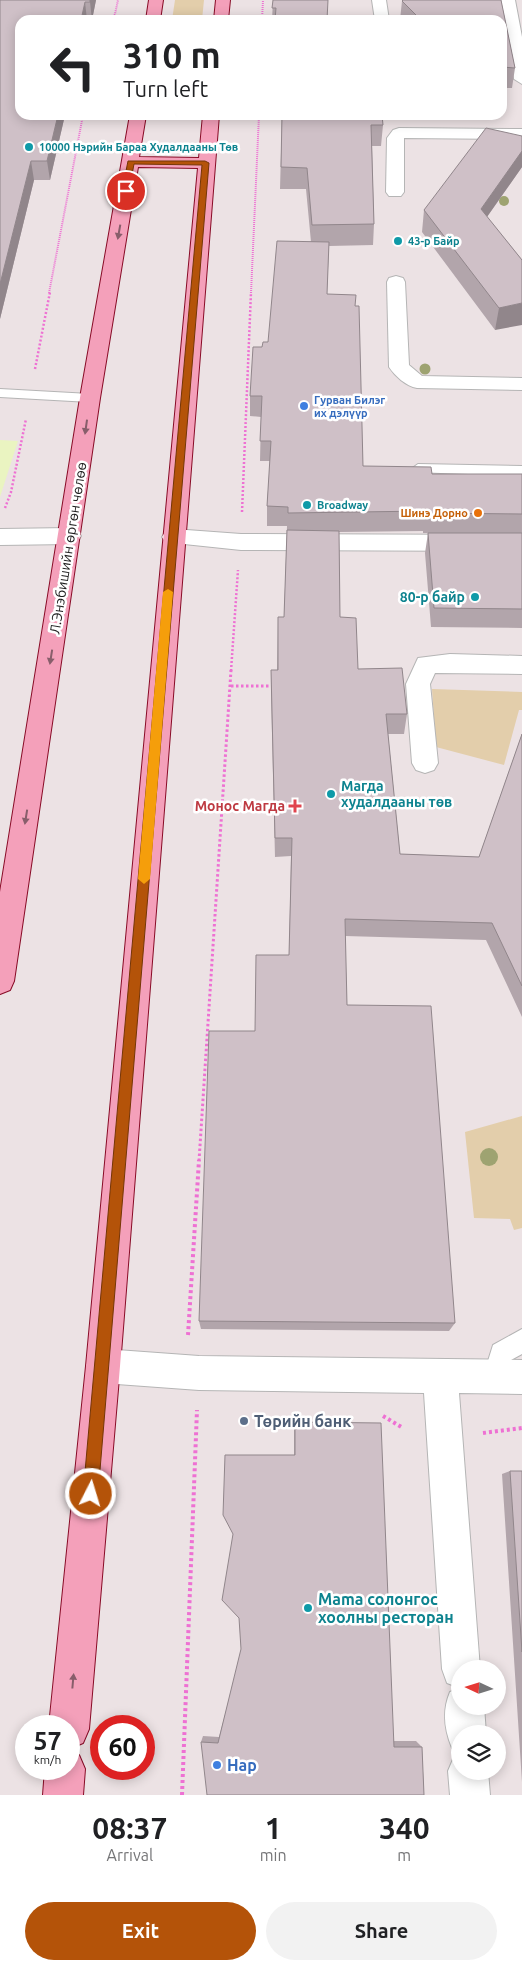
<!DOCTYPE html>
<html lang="en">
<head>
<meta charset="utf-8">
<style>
  body { margin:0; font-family:Ubuntu,sans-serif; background:#f2f2f2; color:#202124; height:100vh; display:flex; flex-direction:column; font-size:19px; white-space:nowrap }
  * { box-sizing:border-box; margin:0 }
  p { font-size:16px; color:#757577 }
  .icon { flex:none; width:28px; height:28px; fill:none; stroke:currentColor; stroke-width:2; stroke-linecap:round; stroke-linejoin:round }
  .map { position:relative; height:1795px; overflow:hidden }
  .details { display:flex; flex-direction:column; background:#fff; flex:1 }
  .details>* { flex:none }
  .top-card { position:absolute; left:15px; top:15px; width:492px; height:105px; border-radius:15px; box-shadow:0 2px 12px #0003; background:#fff; color:#202124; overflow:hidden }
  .needle { width:32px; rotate:274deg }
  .fabs { position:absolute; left:451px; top:1660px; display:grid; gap:10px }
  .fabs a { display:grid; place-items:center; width:55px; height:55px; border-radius:50%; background:#fff; box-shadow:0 2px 12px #0003; font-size:25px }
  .speed { position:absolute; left:15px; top:1715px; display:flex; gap:10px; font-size:25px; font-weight:700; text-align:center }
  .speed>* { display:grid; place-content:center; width:65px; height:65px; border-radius:50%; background:#fff; box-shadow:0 2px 12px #0003; line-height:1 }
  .speed small { font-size:12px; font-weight:400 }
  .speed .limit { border:8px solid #d22; background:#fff; color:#111 }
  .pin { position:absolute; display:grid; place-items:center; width:42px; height:42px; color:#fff; margin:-21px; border:2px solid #fff; border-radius:50%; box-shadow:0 1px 5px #0007 }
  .me { position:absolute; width:55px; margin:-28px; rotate:5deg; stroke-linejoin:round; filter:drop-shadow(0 0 4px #0008) }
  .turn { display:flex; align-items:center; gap:18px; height:105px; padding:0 25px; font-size:22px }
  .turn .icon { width:65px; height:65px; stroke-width:2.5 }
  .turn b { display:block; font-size:35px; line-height:42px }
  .eta { display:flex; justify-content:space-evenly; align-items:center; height:85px; text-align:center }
  .eta b { font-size:30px; font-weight:700; line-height:35px }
  .cta { display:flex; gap:10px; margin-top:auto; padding:10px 25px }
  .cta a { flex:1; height:58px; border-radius:30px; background:#b45309; color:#fff; font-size:20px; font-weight:700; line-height:58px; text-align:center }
  .cta a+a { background:#f2f2f2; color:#202124 }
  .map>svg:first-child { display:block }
  .grass { fill:#e3ceab }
  .park { fill:#eaf4c1 }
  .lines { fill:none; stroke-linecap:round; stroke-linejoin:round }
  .lane-casing { stroke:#b5b5b5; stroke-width:2 }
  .street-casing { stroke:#b5b5b5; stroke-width:2 }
  .primary-casing { stroke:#880b26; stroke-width:2 }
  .path-far3 { stroke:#ee71d3; stroke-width:2; stroke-dasharray:1 1; stroke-linecap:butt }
  .path-far2 { stroke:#ee71d3; stroke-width:2.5; stroke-dasharray:2 2; stroke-linecap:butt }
  .path-far1 { stroke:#ee71d3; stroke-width:3; stroke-dasharray:2.5 2.5; stroke-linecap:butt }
  .path { stroke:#ee71d3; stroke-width:4; stroke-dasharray:3 3; stroke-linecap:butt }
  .lane { fill:#fff; fill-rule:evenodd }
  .street { fill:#fff; fill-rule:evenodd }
  .primary { fill:#f4a0ba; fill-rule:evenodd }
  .tree { fill:#9ea371 }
  .wall { fill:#b2a5ab }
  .shaded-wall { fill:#91868b }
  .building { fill:#cfc0c7; stroke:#91868b }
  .oneway { fill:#885e6b }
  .route { fill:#b45309; stroke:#753606 }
  .slow { fill:#f59e0b }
  .culture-dot { fill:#0f9aa8; stroke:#fff; stroke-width:2 }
  .shop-dot { fill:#3f7fe0; stroke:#fff; stroke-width:2 }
  .food-dot { fill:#e8710a; stroke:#fff; stroke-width:2 }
  .health-dot { fill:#e0444e; stroke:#fff; stroke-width:2 }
  .service-dot { fill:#5c6f8a; stroke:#fff; stroke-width:2 }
  .labels { text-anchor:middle; stroke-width:5; stroke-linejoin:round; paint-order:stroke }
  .far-culture-label { font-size:11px; font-weight:bold; fill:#0d838f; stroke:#fff; text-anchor:start }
  .far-shop-label { font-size:11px; font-weight:bold; fill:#366cbe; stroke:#fff; text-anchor:start }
  .far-food-label { font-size:11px; font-weight:bold; fill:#c56008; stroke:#fff; text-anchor:end }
  .street-label { font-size:14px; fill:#1c1c1c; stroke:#fff }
  .culture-label { font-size:14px; font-weight:bold; fill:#0d838f; stroke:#fff; text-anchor:end }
  .health-label { font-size:14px; font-weight:bold; fill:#be3a42; stroke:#fff; text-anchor:end }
  .near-service-label { font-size:16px; font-weight:bold; fill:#4e5e75; stroke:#fff; text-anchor:start }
  .near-culture-label { font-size:16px; font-weight:bold; fill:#0d838f; stroke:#fff; text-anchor:start }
  .near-shop-label { font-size:16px; font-weight:bold; fill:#366cbe; stroke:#fff; text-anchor:start }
</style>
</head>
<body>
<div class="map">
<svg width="522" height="1795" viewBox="0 0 522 1795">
  <rect width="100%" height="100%" fill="#ece2e4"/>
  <path class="grass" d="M175 0H204L202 20H172Z
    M432 689 522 692V710H519L504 765 436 747Z
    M522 1116V1228L514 1230 510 1219 474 1218 465 1132Z"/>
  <path class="park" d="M0 440 18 441 0 497Z"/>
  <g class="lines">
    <defs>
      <path id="lane" d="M0 389 90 394 97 398 90 402 0 397Z
        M418 464 522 466V476L413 472 411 469Z
        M522 1329V1354L511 1360 503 1385 495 1389 487 1385 483 1377 493 1345Z"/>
      <path id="street" d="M372 0H386L389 20H375Z
        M501 0H515L522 37V84L514 79Z
        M399 128 522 129V139L404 138V192L401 196H389L386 192 387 138 393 130Z
        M396 276 403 278 405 282 409 365 422 376 522 378V390L417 388C406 386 395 376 389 367L387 282 389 278Z
        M70 528 78 531 81 536 78 541 70 544 0 545V529Z
        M173 529 241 534 522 535V551L241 550 165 542 162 537 165 532Z
        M450 654 522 656V674L435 673 430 684 438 763 434 770 425 773 416 770 412 763 406 684 418 658Z
        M103 1349 199 1356 522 1360V1394L459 1393 480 1669H460V1688L447 1683 442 1669 424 1393 199 1390 103 1383 91 1378 86 1366 91 1354Z
        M460 1688V1706H484L486 1734H460V1751L452 1748C444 1729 442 1711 450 1692Z
        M460 1754V1771H488L490 1795H450L448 1771 454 1757Z"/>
      <path id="primary" d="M149 0H163L160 20H146Z
        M216 0H230L228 20H214Z
        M130 115H146L139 157 199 158 203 115H219L120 1366 89 1729 83 1743 69 1749V1726H49L86 1366 198 168 138 167 100 398 14 981 10 990 0 994V892L80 398Z
        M69 1750 79 1755 85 1769 83 1795H43L45 1769H69Z"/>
    </defs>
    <use href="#lane" class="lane-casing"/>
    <use href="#street" class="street-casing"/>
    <use href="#primary" class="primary-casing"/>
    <path class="path-far3" d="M111 20 115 14 118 0
      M262 20 263 0
      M49 293 83 115
      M251 293 259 115"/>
    <path class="path-far2" d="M35 369 50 292
      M5 508 11 492 26 419
      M242 512 251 292
      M231 671 238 570"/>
    <path class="path-far1" d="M231 686H274
      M199 1161 231 670"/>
    <path class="path" d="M188 1335 199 1160
      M383 1416 403 1428
      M483 1433 522 1428
      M182 1795 197 1410"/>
    <use href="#lane" class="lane"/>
    <use href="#street" class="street"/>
    <use href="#primary" class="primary"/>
  </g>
  <g class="tree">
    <circle cx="504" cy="201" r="5"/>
    <circle cx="425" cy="369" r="5.5"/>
    <circle cx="489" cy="1157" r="9"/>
  </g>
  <path class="wall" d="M0 0H96L92 20H20V115H65L50 180H34L0 319Z
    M273 0 327 20H272Z
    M403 0H501L515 68 512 88H502V20H400L402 1Z
    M282 115 383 125 381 146H372L374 224 373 245 329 246 327 294 355 306 363 466 432 474H522V628L431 627 425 553 428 533H467H423V531L339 532 340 617 358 669 407 714 404 734H388L400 854 479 857 522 734V1017L486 940 345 936 347 1005 455 1323 449 1331 201 1329 199 1321 255 1031 289 955 291 856 275 857 271 691V670H277L278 617H284L287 526H267V506L270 461H260L261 417 250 416V396L262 347 268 342 311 242 306 189H280Z
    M522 136V167L487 217 522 260 495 330 422 232 424 210Z
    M295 1422 394 1741H416L422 1747 424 1795 201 1742 203 1736 219 1737 294 1455V1427Z
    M510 1471H522V1782L502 1474Z"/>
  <path class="shaded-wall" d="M90 0H96L92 20 90 2Z
    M85 2 87 20H81Z
    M58 115H65L50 180 47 161Z
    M522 151V167L477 231 481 209Z
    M31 161 34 180 0 319V284Z
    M522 303V325L495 330 499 308Z"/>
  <path class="building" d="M0 0H90V2H85L81 20H20V115H58L47 161H31L0 284Z
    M273 0H328L327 20H275L276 8H272Z
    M403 0H501L515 68 502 67V20H407L417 16 402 1Z
    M282 115H382L383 125H371L374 224 312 225 307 168 281 167Z
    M486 128 522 136V151L481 209 522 260V303L499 308 424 210Z
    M277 241 329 242 327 294 356 295 355 306H359L363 466 431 467 432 474H522V514L426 513V511L288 513V507L267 506 271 441H260L262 396H250L253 347H262L263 342H268Z
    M287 530 339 531 340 617 356 618 358 669 402 668 407 714H386L400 854 479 857 522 734V986L492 923 345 919 347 1005 431 1006 455 1323 199 1321 209 1031H255L256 955H289L292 838H275L271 670H278V617H284Z
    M428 533H522V609L434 608Z
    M295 1422 381 1423 394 1747H422L424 1795H207L201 1742 218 1743 241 1649 239 1618 222 1600 233 1534 223 1515 225 1455H295Z
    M510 1471H522V1652Z"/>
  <defs><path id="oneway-solid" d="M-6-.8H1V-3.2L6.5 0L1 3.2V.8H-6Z" transform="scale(1.25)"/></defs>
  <g class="oneway">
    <use href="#oneway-solid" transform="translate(119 232) rotate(100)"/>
    <use href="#oneway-solid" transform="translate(86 427) rotate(98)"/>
    <use href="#oneway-solid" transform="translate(51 657) rotate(99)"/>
    <use href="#oneway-solid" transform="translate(26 817) rotate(99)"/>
    <use href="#oneway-solid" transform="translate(73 1681) rotate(-85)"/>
  </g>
  <path class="route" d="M128 161H205L209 163 98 1494 96 1500 91 1502 85 1500 83 1494 202 165 134 164 129 191 126 193 122 191Z"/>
  <path class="slow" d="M168 589 173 592 150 879 144 884 138 879 163 592Z"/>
  <g class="culture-dot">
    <circle cx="29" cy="147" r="5"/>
    <circle cx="398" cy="241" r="5"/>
    <circle cx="307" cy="505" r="5"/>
    <circle cx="475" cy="597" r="5"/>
    <circle cx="331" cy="794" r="5"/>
    <circle cx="308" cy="1608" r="5"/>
  </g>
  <g class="shop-dot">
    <circle cx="304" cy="406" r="5"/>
    <circle cx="217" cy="1765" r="5"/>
  </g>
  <circle class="food-dot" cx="478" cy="513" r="5"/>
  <path class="health-dot" d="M292.5 798.5h5v5h5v5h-5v5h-5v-5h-5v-5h5z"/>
  <circle class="service-dot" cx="244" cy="1421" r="5"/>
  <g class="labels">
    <g class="far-culture-label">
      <text x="39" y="151">10000 Нэрийн Бараа Худалдааны Төв</text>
      <text x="408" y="245">43-р Байр</text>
      <text x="317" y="509">Broadway</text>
    </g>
    <g class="far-shop-label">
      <text x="314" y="404">Гурван Билэг<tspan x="314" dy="13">их дэлүүр</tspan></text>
    </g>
    <g class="far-food-label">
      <text x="468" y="517">Шинэ Дорно</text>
    </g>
    <g class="street-label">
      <text transform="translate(68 548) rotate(-81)" y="5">Л.Энэбишийн өргөн чөлөө</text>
    </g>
    <g class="culture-label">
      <text x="465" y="602">80-р байр</text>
      <text x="341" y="791" text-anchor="start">Магда<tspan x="341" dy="16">худалдааны төв</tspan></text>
    </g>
    <g class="health-label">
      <text x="285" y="811">Монос Магда</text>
    </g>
    <g class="near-service-label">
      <text x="254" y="1427">Төрийн банк</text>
    </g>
    <g class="near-culture-label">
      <text x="318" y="1605">Mama солонгос<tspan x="318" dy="18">хоолны ресторан</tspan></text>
    </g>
    <g class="near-shop-label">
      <text x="227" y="1771">Нар</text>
    </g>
  </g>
</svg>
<div class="fabs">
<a><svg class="needle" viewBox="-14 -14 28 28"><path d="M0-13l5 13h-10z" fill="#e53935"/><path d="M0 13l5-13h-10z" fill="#757577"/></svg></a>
<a><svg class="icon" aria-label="layers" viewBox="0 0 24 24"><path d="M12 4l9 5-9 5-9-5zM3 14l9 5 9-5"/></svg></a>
</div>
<div class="speed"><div>57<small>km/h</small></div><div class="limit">60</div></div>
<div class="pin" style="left:126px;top:191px;background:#d93025"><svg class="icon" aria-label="arrive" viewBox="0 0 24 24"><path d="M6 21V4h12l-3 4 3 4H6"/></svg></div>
<svg class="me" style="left:91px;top:1494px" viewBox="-20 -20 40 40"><circle r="17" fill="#b45309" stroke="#fff" stroke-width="3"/><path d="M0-11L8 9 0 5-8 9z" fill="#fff"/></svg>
<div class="top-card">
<div class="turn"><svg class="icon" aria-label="left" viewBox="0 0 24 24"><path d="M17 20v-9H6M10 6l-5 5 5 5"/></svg><div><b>310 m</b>Turn left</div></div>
</div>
</div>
<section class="details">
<div class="eta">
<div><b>08:37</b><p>Arrival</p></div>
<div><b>1</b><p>min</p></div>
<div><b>340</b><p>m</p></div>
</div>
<div class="cta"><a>Exit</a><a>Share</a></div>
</section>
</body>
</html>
